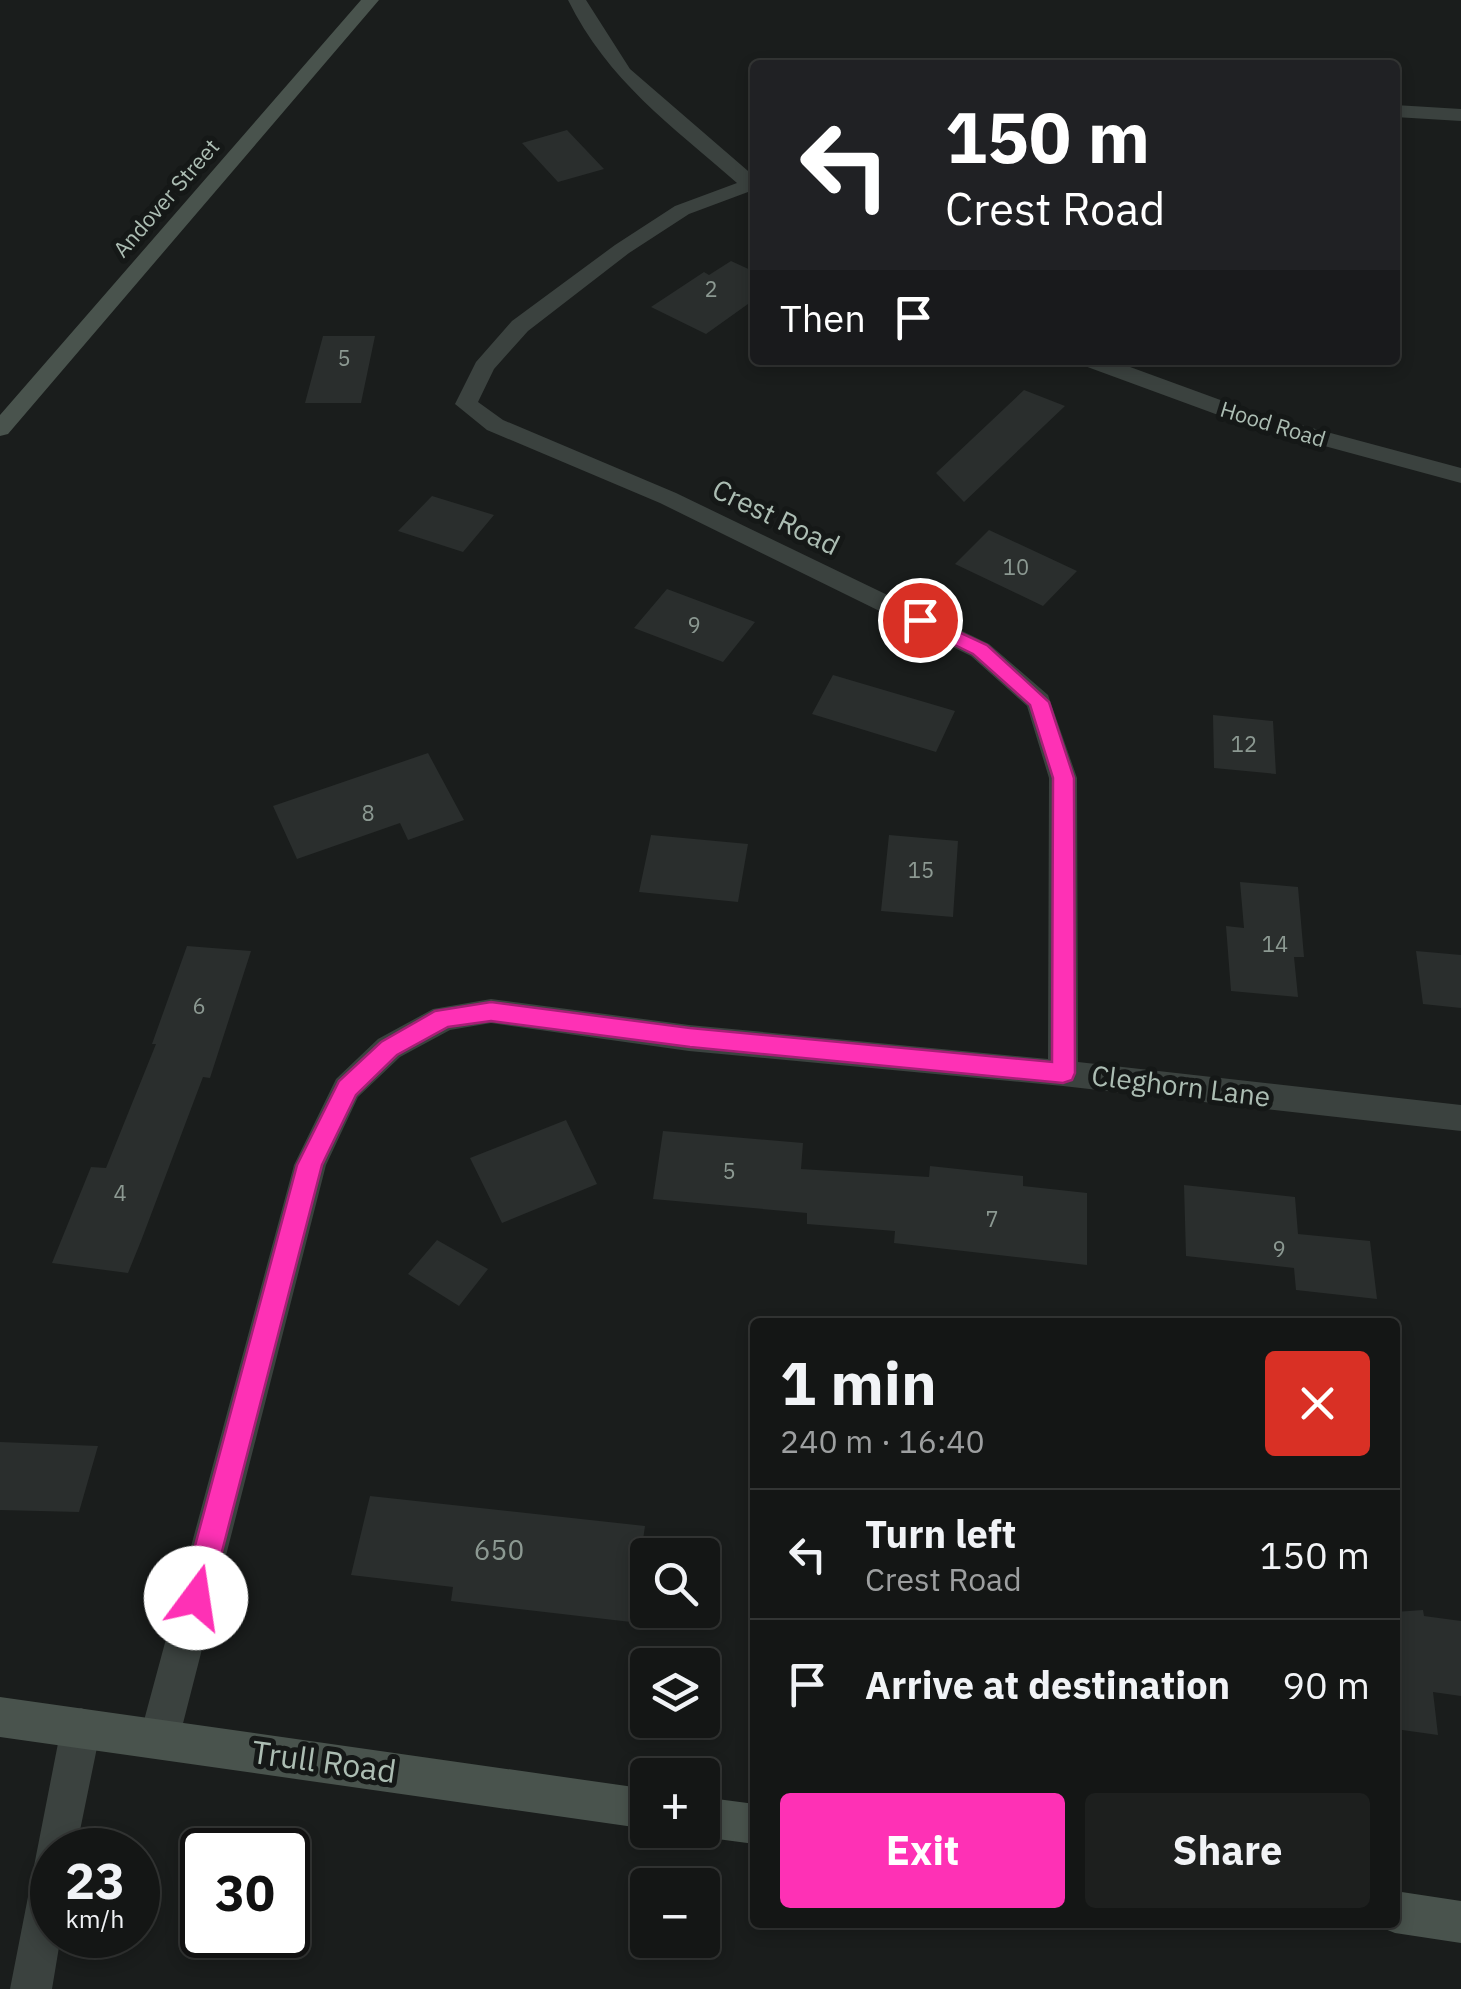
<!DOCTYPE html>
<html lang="en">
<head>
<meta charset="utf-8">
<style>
  body { margin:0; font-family:"IBM Plex Sans",sans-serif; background:#1d1f1e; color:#f1f3f6; height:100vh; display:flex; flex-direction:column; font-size:38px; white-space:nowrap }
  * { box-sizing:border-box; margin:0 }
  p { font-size:32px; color:#9d9fa0 }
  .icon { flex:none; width:55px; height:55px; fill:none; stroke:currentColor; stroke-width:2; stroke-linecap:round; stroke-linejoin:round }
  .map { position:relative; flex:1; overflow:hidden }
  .drawer { position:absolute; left:750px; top:1318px; width:650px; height:610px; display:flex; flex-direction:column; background:#141615; border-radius:10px; box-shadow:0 5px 15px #0003,0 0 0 2px #333534 }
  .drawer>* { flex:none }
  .guide { position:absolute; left:750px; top:60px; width:650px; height:305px; border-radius:10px; box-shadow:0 5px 15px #0003,0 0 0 2px #333534; background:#202124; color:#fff; overflow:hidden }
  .fabs { position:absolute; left:630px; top:1538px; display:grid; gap:20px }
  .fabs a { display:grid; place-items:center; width:90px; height:90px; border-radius:10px; background:#141615; box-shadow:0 5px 15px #0003,0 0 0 2px #333534; font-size:50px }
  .speed { position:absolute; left:30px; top:1828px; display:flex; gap:20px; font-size:50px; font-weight:700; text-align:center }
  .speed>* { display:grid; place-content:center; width:130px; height:130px; border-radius:50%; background:#141615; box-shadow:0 5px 15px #0003,0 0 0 2px #333534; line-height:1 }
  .speed small { font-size:25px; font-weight:400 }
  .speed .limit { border:5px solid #111; border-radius:15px; background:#fff; color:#111 }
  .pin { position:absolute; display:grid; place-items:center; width:85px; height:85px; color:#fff; margin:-42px; border:5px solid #fff; border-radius:50%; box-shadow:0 2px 10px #0007 }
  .me { position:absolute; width:110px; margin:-55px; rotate:14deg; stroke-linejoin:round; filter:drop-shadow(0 0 8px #0008) }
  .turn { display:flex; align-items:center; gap:35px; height:210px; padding:0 30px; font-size:45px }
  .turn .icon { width:130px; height:130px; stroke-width:2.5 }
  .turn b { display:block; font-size:70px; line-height:85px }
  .then { display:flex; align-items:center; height:95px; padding:0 30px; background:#0003; gap:20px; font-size:38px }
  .round { display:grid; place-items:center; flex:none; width:105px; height:105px; border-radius:10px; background:#1d1f1e }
  .headline { display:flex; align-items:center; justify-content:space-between; height:170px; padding:0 30px }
  h1 { font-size:60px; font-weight:800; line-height:75px }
  .cta { display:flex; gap:20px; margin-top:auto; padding:20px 30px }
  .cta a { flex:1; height:115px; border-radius:10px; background:#fe31b5; color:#fff; font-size:40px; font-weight:800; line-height:115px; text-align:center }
  .cta a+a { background:#1d1f1e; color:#f1f3f6 }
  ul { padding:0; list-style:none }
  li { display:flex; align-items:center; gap:30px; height:130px; padding:0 30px; border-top:2px solid #333534 }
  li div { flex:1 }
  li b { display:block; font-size:38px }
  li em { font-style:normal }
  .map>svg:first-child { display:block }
  .building { fill:#2a2e2d }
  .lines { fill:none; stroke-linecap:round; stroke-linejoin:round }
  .street { fill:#3b423f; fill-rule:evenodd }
  .secondary { fill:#49534d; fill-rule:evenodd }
  .route { fill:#fe31b5; stroke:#a52076; stroke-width:2.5 }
  .labels { text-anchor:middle; stroke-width:10; stroke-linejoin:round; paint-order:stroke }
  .far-street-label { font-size:22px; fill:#acbdb3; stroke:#151817 }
  .number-label { font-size:22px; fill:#8c9992 }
  .street-label { font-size:28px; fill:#acbdb3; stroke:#151817 }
  .near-number-label { font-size:28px; fill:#8c9992 }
  .near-street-label { font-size:32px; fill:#acbdb3; stroke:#151817 }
</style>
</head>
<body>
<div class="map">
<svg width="1461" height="1989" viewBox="0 0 1461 1989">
  <rect width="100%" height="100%" fill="#1a1d1c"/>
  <path class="building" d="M567 130 604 169 558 182 522 143Z
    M731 261 755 272V299L706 334 651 307 704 272 709 275Z
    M323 336H375L361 403H305Z
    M1024 390 1065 406 964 502 936 473Z
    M432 496 494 515 463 552 398 531Z
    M989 530 1077 571 1043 606 955 564Z
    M667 589 755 622 723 662 634 628Z
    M833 675 955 711 936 752 812 714Z
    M1213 715 1273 721 1276 774 1214 768Z
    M428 753 464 820 408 840 400 823 297 859 273 806Z
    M651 835 748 844 738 902 639 892Z
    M889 835 958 841 953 917 881 911Z
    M1240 882 1298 887 1304 957H1294L1298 997 1231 991 1226 926 1244 928Z
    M187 946 251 951 210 1078 203 1077 141 1241 128 1273 52 1263 91 1167 106 1168 156 1044H152Z
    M1416 951 1461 955V1008L1423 1004Z
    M566 1120 597 1184 502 1223 470 1158Z
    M663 1131 803 1143 801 1169 929 1177 930 1166 1023 1176V1186L1087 1193V1265L894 1243 895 1231 807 1224V1213L653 1199Z
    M1184 1185 1295 1197 1298 1234 1370 1241 1377 1299 1296 1290 1294 1268 1186 1256Z
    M437 1240 488 1269 459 1306 408 1274Z
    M0 1442 98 1446 79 1512 0 1510Z
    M370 1496 645 1526 631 1622 451 1601 453 1587 351 1575Z
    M1423 1610 1424 1616 1461 1621V1696L1433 1692 1438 1735 1395 1729V1612Z"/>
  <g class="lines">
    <path class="street" d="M568 0H586L630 69 755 177V194L748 192 689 214 629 253 528 331 494 369 478 402 503 420 676 493 989 644 1048 695 1077 778 1078 1062 1461 1105V1131L1063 1086 689 1051 491 1023 450 1030 400 1057 358 1097 326 1165 179 1739 173 1753 159 1759 145 1753 139 1739 294 1165 336 1079 378 1039 433 1009 491 999 689 1025 1048 1059 1049 778 1027 706 971 656 660 503 487 430 455 404 476 362 512 321 615 245 675 206 737 183C671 125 608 81 568 0Z
      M1395 105 1461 109V121L1395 117Z
      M1079 360H1111L1256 413 1461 468V483L1240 423 1082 365Z
      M81 1708 95 1714 101 1728 76 1850H52V1935H61L52 1989H10L61 1728 67 1714Z"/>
    <path class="secondary" d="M361 0H379L8 434 0 436V415Z
      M0 1697 648 1789V1829L0 1737Z
      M702 1797 755 1804V1844L702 1837 688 1831 702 1830Z
      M1395 1891 1461 1901V1943L1395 1933 1380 1927 1379 1922H1395Z"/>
  </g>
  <path class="route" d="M920 614 987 645 1049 702 1074 778 1075 1073 1072 1080 1063 1083 690 1047 491 1021 448 1027 397 1055 356 1095 322 1165 210 1598 206 1608 196 1612 185 1608 181 1598 297 1165 339 1081 381 1042 435 1011 491 1002 690 1028 1052 1062 1053 778 1030 705 973 654 914 625V616Z"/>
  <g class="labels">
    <g class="far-street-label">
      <text transform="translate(166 198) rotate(-49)" y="8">Andover Street</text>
      <text transform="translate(1273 424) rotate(17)" y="8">Hood Road</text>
    </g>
    <g class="number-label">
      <text x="711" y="297">2</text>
      <text x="344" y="366">5</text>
      <text x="1016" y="575">10</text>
      <text x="694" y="633">9</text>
      <text x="1244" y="752">12</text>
      <text x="368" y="821">8</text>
      <text x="921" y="878">15</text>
      <text x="1275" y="952">14</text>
      <text x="199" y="1014">6</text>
      <text x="729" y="1179">5</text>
      <text x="120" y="1201">4</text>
      <text x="992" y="1227">7</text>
      <text x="1279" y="1257">9</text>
    </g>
    <g class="street-label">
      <text transform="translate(776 517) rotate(26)" y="10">Crest Road</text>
      <text transform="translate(1181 1086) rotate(7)" y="10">Cleghorn Lane</text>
    </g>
    <g class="near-number-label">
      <text x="499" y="1560">650</text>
    </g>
    <g class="near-street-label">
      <text transform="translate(324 1762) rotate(8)" y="11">Trull Road</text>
    </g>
  </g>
</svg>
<div class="fabs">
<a><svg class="icon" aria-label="search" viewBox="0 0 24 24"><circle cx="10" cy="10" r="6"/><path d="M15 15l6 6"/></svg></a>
<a><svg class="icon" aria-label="layers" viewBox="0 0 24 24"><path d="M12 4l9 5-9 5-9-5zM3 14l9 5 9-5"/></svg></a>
<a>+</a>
<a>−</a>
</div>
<div class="speed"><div>23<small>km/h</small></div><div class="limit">30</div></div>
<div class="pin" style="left:920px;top:620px;background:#d93025"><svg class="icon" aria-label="arrive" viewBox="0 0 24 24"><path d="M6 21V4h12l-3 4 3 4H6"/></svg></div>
<svg class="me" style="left:196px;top:1598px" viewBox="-20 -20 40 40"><circle r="19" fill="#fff"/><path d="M0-13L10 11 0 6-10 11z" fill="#fe31b5"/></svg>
<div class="guide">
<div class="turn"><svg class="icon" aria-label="left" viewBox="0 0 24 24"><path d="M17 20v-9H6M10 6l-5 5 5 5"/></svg><div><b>150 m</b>Crest Road</div></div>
<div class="then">Then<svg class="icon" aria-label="arrive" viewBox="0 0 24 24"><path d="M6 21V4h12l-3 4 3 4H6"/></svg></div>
</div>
<section class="drawer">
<div class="headline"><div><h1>1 min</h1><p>240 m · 16:40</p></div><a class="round" style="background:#d93025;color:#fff"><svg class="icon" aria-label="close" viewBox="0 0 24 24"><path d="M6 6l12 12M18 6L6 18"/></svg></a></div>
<ul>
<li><svg class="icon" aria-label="left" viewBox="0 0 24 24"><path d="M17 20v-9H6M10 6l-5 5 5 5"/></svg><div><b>Turn left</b><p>Crest Road</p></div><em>150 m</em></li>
<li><svg class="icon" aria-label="arrive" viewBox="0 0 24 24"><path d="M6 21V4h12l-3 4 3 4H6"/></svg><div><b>Arrive at destination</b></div><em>90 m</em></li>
</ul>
<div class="cta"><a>Exit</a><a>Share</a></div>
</section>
</div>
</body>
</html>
